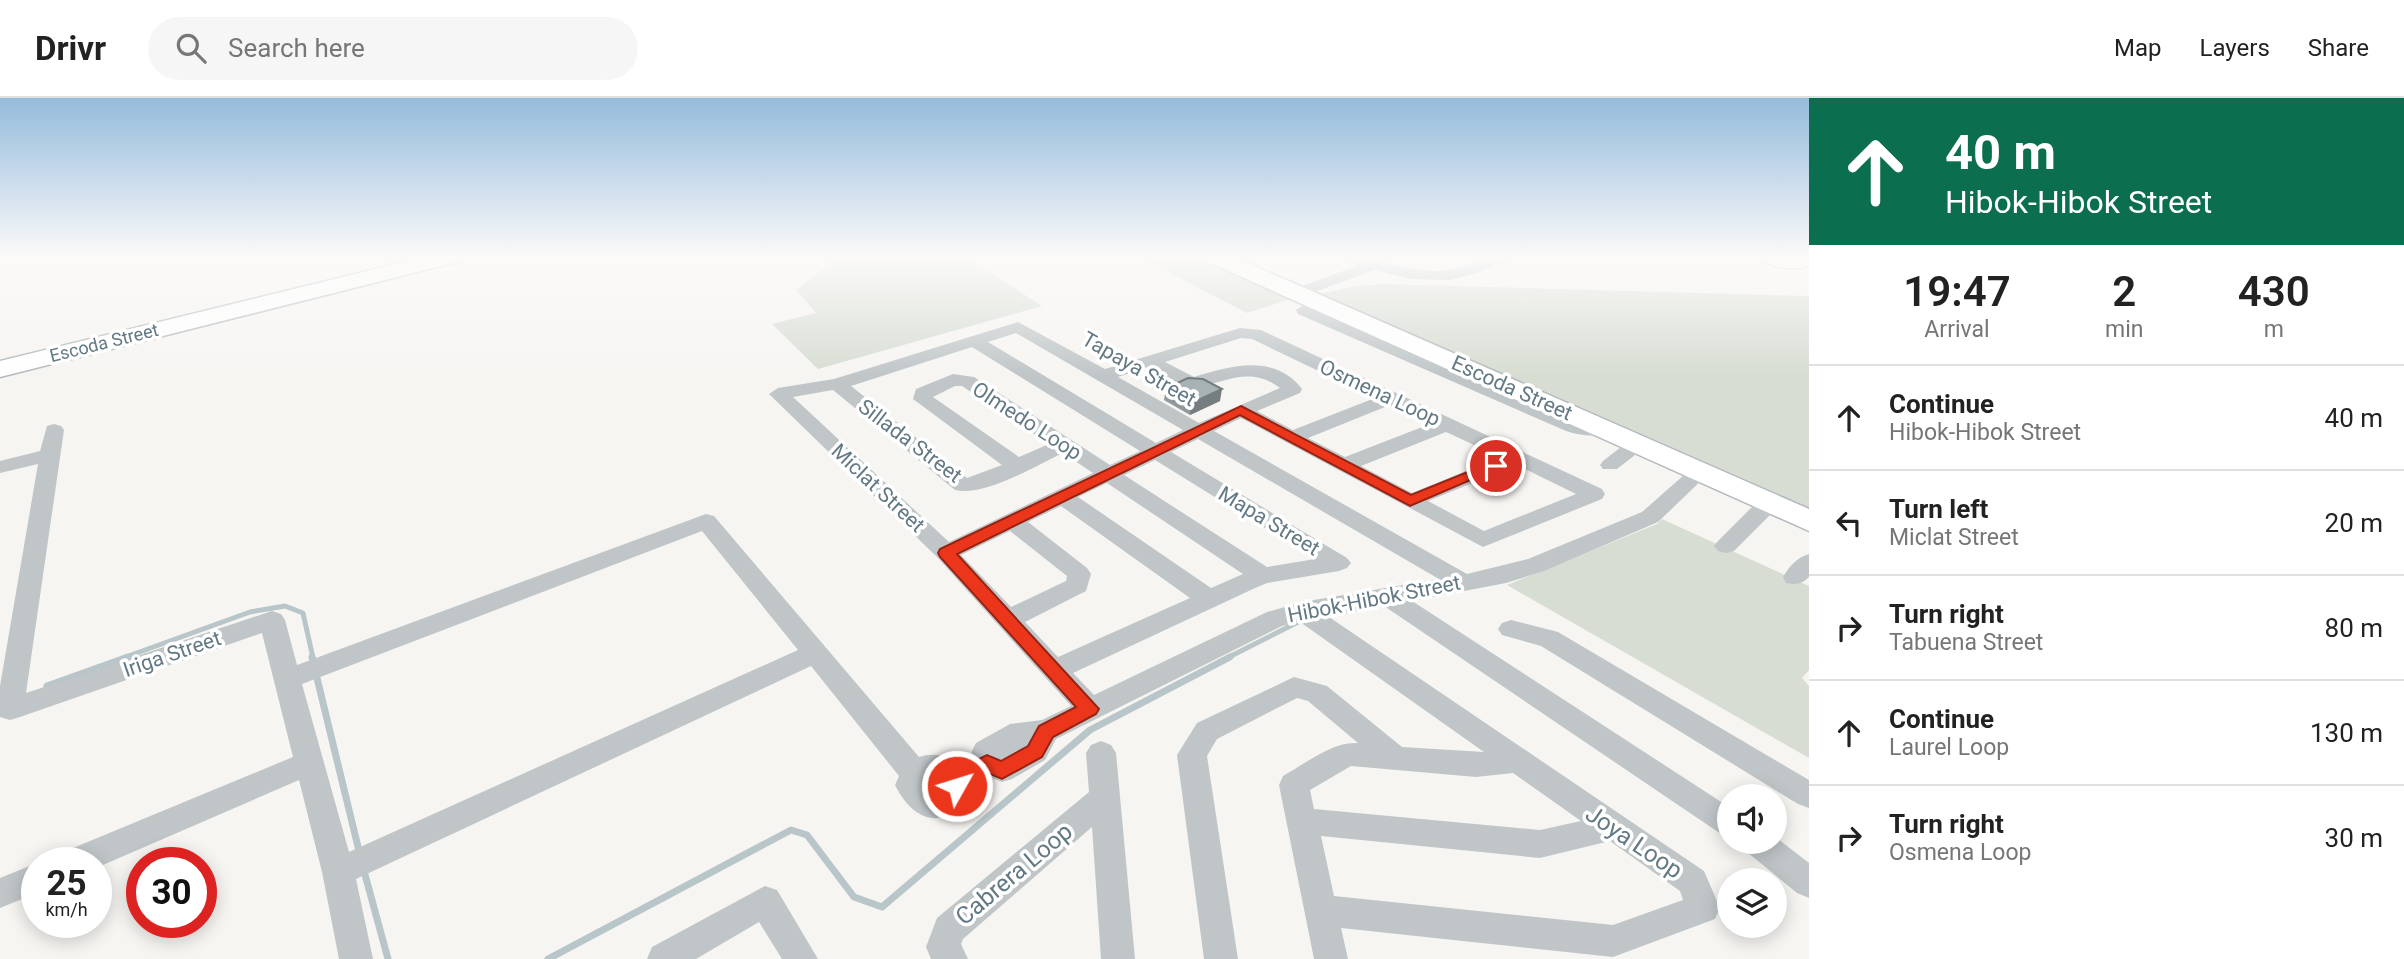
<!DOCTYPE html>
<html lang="en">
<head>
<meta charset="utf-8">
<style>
  body { margin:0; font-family:Roboto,sans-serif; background:#f6f6f6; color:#222; height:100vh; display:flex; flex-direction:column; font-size:26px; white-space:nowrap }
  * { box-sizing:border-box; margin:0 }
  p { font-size:23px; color:#767676 }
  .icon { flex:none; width:38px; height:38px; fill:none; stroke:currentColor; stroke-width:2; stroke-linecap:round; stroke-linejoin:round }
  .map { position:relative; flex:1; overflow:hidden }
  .panel { display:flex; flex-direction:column; background:#fff; width:595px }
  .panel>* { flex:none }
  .top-card { background:#0b6e4f; color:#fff; overflow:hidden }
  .tools { position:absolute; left:1717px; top:686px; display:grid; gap:14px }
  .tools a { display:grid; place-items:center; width:70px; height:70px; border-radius:50%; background:#fff; box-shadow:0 4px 18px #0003; font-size:35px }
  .speed { position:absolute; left:21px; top:749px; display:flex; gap:14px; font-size:35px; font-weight:700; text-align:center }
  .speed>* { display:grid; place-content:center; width:91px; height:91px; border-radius:50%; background:#fff; box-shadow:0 4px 18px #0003; line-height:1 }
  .speed small { font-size:18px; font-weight:400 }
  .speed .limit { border:10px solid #d22; background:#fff; color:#111 }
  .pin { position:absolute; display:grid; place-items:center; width:60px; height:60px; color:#fff; margin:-30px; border:4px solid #fff; border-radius:50%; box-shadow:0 2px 7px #0007 }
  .me { position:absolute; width:77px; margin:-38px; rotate:51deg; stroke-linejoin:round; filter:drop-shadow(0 0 5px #0008) }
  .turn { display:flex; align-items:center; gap:24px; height:147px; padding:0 21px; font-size:32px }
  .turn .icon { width:91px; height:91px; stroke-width:2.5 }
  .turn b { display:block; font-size:49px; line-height:60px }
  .eta { display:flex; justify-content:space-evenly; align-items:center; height:119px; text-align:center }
  .eta b { font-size:42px; font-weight:600; line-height:49px }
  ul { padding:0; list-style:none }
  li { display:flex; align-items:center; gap:21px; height:105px; padding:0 21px; border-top:2px solid #e0e0e0 }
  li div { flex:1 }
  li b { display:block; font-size:26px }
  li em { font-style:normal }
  header { display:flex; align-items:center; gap:42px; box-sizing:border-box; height:98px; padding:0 35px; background:#fff; border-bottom:2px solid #e0e0e0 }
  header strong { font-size:33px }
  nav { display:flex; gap:38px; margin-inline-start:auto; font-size:24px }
  .search { width:490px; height:63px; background:#f6f6f6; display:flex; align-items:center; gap:18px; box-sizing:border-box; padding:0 24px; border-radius:38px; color:#767676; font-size:26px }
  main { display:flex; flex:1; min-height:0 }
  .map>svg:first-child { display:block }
  .green { fill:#d7ddd3 }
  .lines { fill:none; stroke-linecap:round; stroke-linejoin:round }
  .stream-far1 { stroke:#b8c6c9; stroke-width:5 }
  .stream { stroke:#b8c6c9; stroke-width:7 }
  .secondary-casing { stroke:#b3babd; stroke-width:3 }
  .street { fill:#c0c6c8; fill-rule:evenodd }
  .secondary { fill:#fff; fill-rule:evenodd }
  .wall { fill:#90999c }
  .shaded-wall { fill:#757d7f }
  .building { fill:#a7b2b5; stroke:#757d7f; stroke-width:2 }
  .route { fill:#ec361c; stroke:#992312; stroke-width:2 }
  .labels { text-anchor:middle; stroke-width:7; stroke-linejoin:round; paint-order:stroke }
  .far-street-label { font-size:18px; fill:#637984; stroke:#fff }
  .street-label { font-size:21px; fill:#637984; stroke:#fff }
  .near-street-label { font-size:24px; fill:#637984; stroke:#fff }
</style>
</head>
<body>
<header>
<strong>Drivr</strong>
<div class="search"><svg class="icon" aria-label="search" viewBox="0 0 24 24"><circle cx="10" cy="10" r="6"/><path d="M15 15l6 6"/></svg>Search here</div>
<nav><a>Map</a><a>Layers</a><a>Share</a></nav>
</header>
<main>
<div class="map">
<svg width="1809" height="861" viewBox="0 0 1809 861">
  <rect width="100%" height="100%" fill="#f6f5f2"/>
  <path class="green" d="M847 158H912L921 163 946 158H964L1042 208 818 271 772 226 816 215 796 192 832 164Z
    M1137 158H1202L1297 199 1247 215Z
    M1383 186 1809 198V417L1314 197 1356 188Z
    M1662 421 1809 488V572L1802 580 1809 588V660L1507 487 1657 426Z"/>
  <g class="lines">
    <path class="stream-far1" d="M123 560 250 514 285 508 303 515 313 560
      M1227 560 1300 523"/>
    <path class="stream" d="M312 559 314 566
      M316 576 360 757
      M47 588 128 559
      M364 773 388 861
      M548 861 791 732 807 737 854 799 882 809 1090 632 1230 559"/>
    <defs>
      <path id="secondary" d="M428 158H464L461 163 0 279V263Z
        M1203 158H1232L1809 411V433L1206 163Z
        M1760 158H1809V167C1796 173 1769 171 1760 158Z"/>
    </defs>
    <use href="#secondary" class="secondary-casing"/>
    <path class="street" d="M1342 158C1375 158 1402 173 1436 173 1464 173 1487 156 1515 158L1477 175 1450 182 1412 181 1374 172 1304 198H1292L1290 195 1292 192 1359 167 1344 161Z
      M1304 207 1580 325 1610 327 1613 331 1610 335C1595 339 1581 338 1566 333L1298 216 1296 212Z
      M1018 224 1105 271 1240 230 1261 232 1602 391 1605 396 1602 401 1483 449 1241 320 1214 333 1467 476 1528 461 1642 414 1692 370H1706L1710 374 1706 378 1658 424 1544 473 1506 485 1412 503 1729 709V738L1718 734 1384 508 1329 519 1704 773 1720 810 1715 821 1613 859 1341 830 1348 861H1314L1279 687 1283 678C1305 666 1332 643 1358 645L1308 603 1297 600 1217 641 1207 658 1238 861H1204L1177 657 1197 625 1294 579 1327 588 1402 649 1484 654 1300 524 1282 528 1056 641 1045 662 1012 681 1002 684 977 674 972 666V653L976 645 1010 626 1042 622 1071 608 938 460 769 296 778 290 834 281ZM1016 235 1183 332 1156 345 988 244ZM1241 240 1252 241 1375 300 1293 332 1257 313 1300 295 1302 291C1275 255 1230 268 1194 279L1165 264ZM972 249 1140 353 1110 367 974 279 953 276 916 291 913 301 1002 367 967 380 851 288ZM1148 269 1180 288 1195 291C1226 283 1251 268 1280 290L1199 325 1118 279ZM955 288H962L1049 346 1019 359 933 299ZM833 292 955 392C985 399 1035 368 1063 355L1093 375 949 444 793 299ZM1390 307 1430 326 1345 359 1308 340ZM1446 334 1500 359 1412 395 1361 368ZM1198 341 1439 481 1302 504 1267 514 1094 597 1073 575 1253 491 1267 485 1339 473 1347 470 1351 465 1347 460 1171 354ZM1155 362 1315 461 1267 469 1124 377ZM1517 367 1576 396 1484 433 1428 403ZM1107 385 1243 476 1211 490 1078 399ZM1061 408 1190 500 1058 559 1025 524 1086 493 1091 476 1087 470 1028 424ZM1010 433 1067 478 1066 483 1011 509 961 457ZM1351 668 1476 679 1513 675 1581 723 1540 732 1314 711 1310 692ZM1321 738 1540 760 1610 743 1680 793 1683 802 1613 827 1334 798Z
      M54 326 61 328 64 332 26 595 272 513 281 516 285 522 297 567 706 416 714 418 919 659C944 651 963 665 972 688 951 733 916 729 895 687L899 678 811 568 356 781 373 861H339L322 774 299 682 96 770V765H56L61 755 293 659 262 535 20 619 10 622 0 619V588L38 366 0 375V363L40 353 47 328ZM702 433 798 552 349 754 302 586ZM931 681H936L942 688 936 694 925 687Z
      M1637 340 1644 342 1647 346 1644 350 1617 371H1603L1600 367 1603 363 1630 342Z
      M1769 398 1777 400 1780 405 1777 410 1734 453 1726 455 1718 453 1714 448 1718 443 1761 400Z
      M1809 456V479C1802 486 1797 487 1786 485L1783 479C1789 469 1797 459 1809 456Z
      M1511 522 1558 534 1809 682V710L1798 706 1541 548 1502 537 1498 531 1502 525Z
      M1101 643 1111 647 1116 655 1135 861H1101L1092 729 963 841 961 846 968 861H931L926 849 937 820 1089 694 1086 655 1091 647Z
      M1774 738 1809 765V800L1797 795 1747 754 1742 744H1774Z
      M37 765V795L0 810V780Z
      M765 788 777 792 818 861H782L759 824 696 861H647L652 849Z"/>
    <use href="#secondary" class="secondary"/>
  </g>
  <path class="wall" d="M1166 290 1220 303 1190 317 1164 302Z"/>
  <path class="shaded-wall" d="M1222 291 1220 303 1190 317 1192 305Z"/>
  <path class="building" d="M1188 280 1203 281 1222 291 1192 305 1166 290Z"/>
  <linearGradient id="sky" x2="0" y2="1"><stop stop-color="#95bbdc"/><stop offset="0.57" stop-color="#fbfaf9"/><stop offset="1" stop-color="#fbfaf9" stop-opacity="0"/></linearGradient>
  <rect width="1809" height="278" fill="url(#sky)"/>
  <path class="route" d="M1241 308 1411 397 1490 365 1496 364 1503 368 1410 408 1240 317 957 456 1099 611 1096 616 1053 639 1042 659 1002 681 988 675 967 686 964 694 957 697 950 694 945 682 948 676 987 657 1001 663 1028 648 1039 628 1076 609 940 459 938 455 940 451Z"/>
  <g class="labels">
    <g class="far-street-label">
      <text transform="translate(104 245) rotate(-14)" y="6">Escoda Street</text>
    </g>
    <g class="street-label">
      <text transform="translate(1139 271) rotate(30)" y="7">Tapaya Street</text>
      <text transform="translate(1512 290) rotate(24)" y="7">Escoda Street</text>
      <text transform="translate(1380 295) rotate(25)" y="7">Osmena Loop</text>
      <text transform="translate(1027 323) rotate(33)" y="7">Olmedo Loop</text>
      <text transform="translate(910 343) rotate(37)" y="7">Sillada Street</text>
      <text transform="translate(878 390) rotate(43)" y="7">Miclat Street</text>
      <text transform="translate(1269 423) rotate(31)" y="7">Mapa Street</text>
      <text transform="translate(1374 501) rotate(-11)" y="7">Hibok-Hibok Street</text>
      <text transform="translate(172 556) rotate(-19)" y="7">Iriga Street</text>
    </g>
    <g class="near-street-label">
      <text transform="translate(1634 744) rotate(34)" y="8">Joya Loop</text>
      <text transform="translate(1014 776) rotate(-40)" y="8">Cabrera Loop</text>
    </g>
  </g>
</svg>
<div class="tools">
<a><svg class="icon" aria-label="sound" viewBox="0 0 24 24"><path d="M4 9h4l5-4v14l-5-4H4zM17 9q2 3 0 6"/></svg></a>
<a><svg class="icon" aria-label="layers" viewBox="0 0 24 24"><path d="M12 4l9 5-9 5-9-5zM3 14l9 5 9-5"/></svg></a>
</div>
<div class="speed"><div>25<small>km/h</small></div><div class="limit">30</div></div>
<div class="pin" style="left:1496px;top:368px;background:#d93025"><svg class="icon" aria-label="arrive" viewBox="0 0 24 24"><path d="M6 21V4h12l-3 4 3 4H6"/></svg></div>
<svg class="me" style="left:957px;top:688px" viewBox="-20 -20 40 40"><circle r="17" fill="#ec361c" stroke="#fff" stroke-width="3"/><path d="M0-11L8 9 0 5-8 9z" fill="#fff"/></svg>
</div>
<section class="panel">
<div class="top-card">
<div class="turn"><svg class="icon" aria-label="ahead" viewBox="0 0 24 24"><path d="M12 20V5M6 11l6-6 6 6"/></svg><div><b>40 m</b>Hibok-Hibok Street</div></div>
</div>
<div class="eta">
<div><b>19:47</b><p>Arrival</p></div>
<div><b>2</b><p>min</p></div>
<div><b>430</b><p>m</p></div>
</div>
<ul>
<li><svg class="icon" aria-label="ahead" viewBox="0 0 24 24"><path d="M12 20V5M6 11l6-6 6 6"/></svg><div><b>Continue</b><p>Hibok-Hibok Street</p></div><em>40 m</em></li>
<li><svg class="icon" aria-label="left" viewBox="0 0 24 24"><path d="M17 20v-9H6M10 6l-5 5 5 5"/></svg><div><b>Turn left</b><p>Miclat Street</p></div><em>20 m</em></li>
<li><svg class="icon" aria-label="right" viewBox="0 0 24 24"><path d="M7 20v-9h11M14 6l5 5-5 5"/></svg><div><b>Turn right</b><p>Tabuena Street</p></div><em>80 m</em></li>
<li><svg class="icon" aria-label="ahead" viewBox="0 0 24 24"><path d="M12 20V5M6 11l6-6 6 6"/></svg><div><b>Continue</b><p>Laurel Loop</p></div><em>130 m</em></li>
<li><svg class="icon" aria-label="right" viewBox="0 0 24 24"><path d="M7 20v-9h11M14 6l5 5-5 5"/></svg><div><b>Turn right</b><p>Osmena Loop</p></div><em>30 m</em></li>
</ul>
</section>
</main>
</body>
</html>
